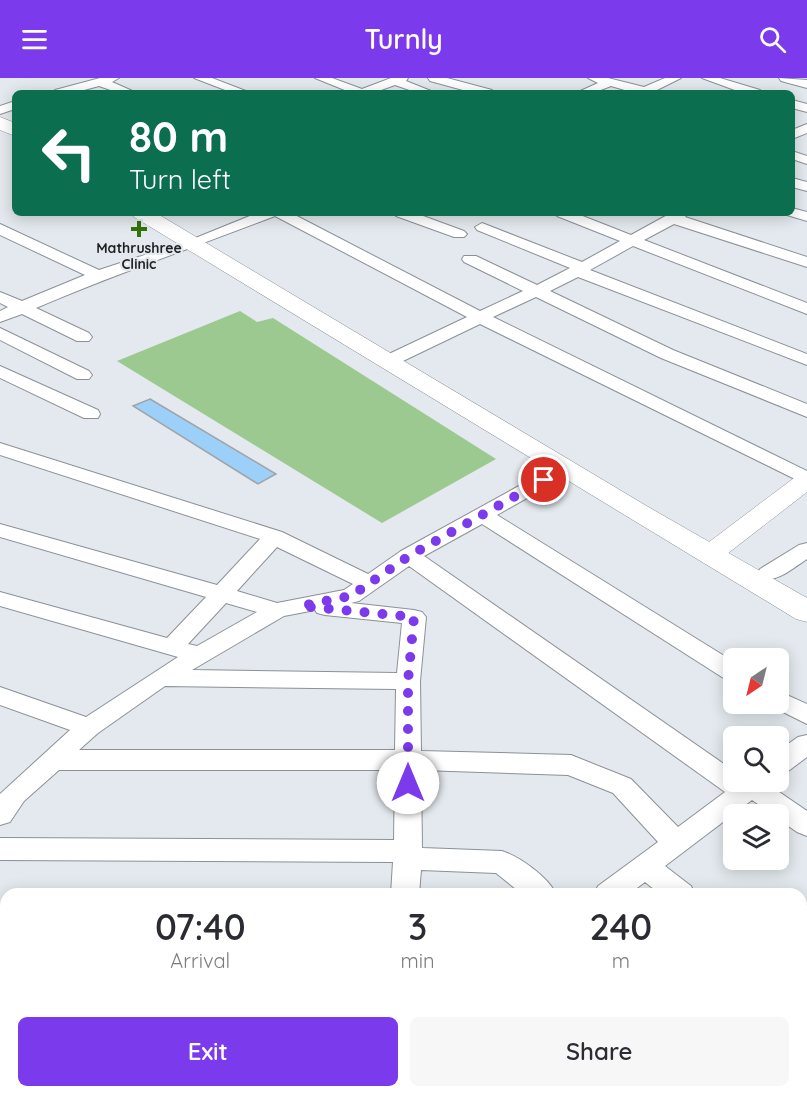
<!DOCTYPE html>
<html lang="en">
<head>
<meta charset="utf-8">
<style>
  body { margin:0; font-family:Quicksand,sans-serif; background:#f7f7f7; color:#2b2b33; height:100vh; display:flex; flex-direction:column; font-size:22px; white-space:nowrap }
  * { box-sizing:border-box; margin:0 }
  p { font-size:20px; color:#7c7c81 }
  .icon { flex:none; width:33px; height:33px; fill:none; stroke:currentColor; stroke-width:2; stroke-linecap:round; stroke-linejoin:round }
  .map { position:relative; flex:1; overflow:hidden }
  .sheet { position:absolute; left:0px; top:810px; width:807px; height:210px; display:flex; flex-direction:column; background:#fff; border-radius:18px 18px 0 0; box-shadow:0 3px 15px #0003 }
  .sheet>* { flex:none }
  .hud { position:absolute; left:12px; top:12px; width:783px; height:126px; border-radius:9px; box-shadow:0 3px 15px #0003; background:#0b6e4f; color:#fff; overflow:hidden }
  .needle { width:39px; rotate:215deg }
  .buttons { position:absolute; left:723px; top:570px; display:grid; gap:12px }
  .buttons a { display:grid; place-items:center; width:66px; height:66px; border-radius:9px; background:#fff; box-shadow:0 3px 15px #0003; font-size:30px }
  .pin { position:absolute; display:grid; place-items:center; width:51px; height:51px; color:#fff; margin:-26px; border:3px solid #fff; border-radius:50%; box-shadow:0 2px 6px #0007 }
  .me { position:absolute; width:66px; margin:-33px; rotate:0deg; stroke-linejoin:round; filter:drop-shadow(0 0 4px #0008) }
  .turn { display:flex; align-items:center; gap:21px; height:126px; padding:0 18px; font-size:27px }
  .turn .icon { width:78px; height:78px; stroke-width:2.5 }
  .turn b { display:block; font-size:42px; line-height:51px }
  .eta { display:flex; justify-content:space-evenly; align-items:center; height:102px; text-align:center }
  .eta b { font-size:36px; font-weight:600; line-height:42px }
  .primary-button { display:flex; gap:12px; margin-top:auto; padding:12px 18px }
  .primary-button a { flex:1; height:69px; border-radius:9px; background:#7c3aed; color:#fff; font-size:24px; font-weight:600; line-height:69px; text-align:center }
  .primary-button a+a { background:#f7f7f7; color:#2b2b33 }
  header { display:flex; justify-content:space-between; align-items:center; height:78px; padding:0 18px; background:#7c3aed; color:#fff; font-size:27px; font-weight:600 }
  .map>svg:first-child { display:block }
  .green { fill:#9cc990 }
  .building { fill:#9dd0f8; stroke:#9fa5aa; stroke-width:1.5 }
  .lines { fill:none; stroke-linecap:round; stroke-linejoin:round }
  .minor-casing { stroke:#8b9196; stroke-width:2 }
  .tertiary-casing { stroke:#8b9196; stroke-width:1 }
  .secondary-casing { stroke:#8b9196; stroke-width:1 }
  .minor { fill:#fff; fill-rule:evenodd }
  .tertiary { fill:#fff; fill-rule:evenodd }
  .secondary { fill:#fff; fill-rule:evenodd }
  .route { stroke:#7c3aed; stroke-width:10; stroke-dasharray:0 18 }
  .poi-dot { fill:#33730c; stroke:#e3e9ee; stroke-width:2 }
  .labels { text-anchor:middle; stroke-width:4.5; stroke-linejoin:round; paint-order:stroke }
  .far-poi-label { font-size:14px; font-weight:bold; fill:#1f2223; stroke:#e3e9ee }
</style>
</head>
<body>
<header><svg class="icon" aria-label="menu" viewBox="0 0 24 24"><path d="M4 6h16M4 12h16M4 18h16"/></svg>Turnly<svg class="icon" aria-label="search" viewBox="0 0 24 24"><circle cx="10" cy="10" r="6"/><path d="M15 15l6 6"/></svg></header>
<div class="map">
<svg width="807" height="1020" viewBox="0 0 807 1020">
  <rect width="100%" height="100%" fill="#e3e9ee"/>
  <path class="green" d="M240 233 257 244 273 240 496 381 382 445 117 283Z"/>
  <path class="building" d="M150 321 276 396 258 406 133 328Z"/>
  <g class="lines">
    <defs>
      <path id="minor" d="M100 0H119L112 4 137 15H119L99 8 73 15H53L55 12Z
        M194 0H212L251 15H233Z
        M315 0H332L362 11 391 0H408L406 3 436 15H418L395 7 373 15H352Z
        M428 0H447L492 12 494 15H474L430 3Z
        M588 0H608L644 9 665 0H681L651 15H635L611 8 593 15H576L598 5Z
        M702 0H720L760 12 762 15H743Z
        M779 0 807 2V10L781 3Z
        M792 22 807 26V34L792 30Z
        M15 23V31L0 36V28Z
        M807 46V55L792 61V52Z
        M792 73 807 78V86L792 81Z
        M792 100 807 104V113L792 109Z
        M792 130 807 134V143L787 137 785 135H792Z
        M257 135H291L480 233 523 213 464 184 462 181 464 178H476L537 207 570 190 477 152 475 149 482 145 582 184 620 163 557 138 555 135H575L631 157 671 135H689L685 139 807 179V189L674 146 644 162 807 225V236L633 168 590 192 807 276V287L578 199 550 213 673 272 807 326V339L661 280 536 219 493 239 807 393V407L480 246 403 283H391L388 279 391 275 467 239 275 138C195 169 115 196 36 230L89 255 92 259 89 263H77L22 236 0 244V233L8 229 0 225V214L22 223 85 197 0 157V146L99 192 193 161Z
        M394 135H415L464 153 467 156 464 159H454L396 138Z
        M0 250 89 293 92 297 89 301H77L0 262Z
        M0 288 98 332 100 336 98 340H84L0 300Z
        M0 365 282 454 368 496 401 473 557 387H571L574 391 571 395 497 437 734 584V603L725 601 482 446 424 478 734 693V704H770L769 707 807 733V758L797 754 778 741V736H772L752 722 665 788 691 808 695 816H660L645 804 629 816H594L598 808 658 764 613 715 568 697 421 692 422 770 502 773C520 779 548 799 556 816H522L496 795 421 792 419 816H391L393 784 0 782V760L394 762 395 692H59L24 723 10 744 0 747V716L70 652 0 627V609L86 639 178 579 0 528V514L167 560 206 519 0 459V446L217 507 260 461 0 377ZM277 469 353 506 344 512 277 525 237 513ZM409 488 725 714 678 749 631 701 571 677 421 673 420 603 426 539 422 534 414 532 351 525 359 523ZM226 525 257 534 197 568 188 566ZM315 532 317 535 325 537 402 545 397 595 192 592 284 538ZM165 608 396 611 395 672H79L98 655Z
        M807 465V481C793 490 777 505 760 501L757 496 760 491 799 467Z
        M778 613 807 626V646L769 627 768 626H778Z
        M807 657V679L787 694 778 696V673L798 659Z
        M0 849H6V873H0Z
        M801 894 807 896V924L801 922Z
        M0 987H6V1014H14L0 1017Z
        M253 1014H287V1020H253Z
        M386 1014H420V1020H386Z
        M686 1014H724L727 1020H689Z"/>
      <path id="tertiary" d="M807 395V414L727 476 718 478 709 476 705 470 709 464 798 397Z"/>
      <path id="secondary" d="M0 39 15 45V58L0 52Z
        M131 135H156L650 430 807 520V544L796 541 134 139Z"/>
    </defs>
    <use href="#minor" class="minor-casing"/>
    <use href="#tertiary" class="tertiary-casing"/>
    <use href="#secondary" class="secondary-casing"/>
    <use href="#minor" class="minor"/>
    <use href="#tertiary" class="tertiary"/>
    <use href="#secondary" class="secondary"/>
  </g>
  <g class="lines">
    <path class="route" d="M408 705V603L414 539 301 528 351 518 409 478 544 402"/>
  </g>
  <path class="poi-dot" d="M136 142h6v6h6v6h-6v6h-6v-6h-6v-6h6z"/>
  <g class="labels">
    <g class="far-poi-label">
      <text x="139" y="175">Mathrushree<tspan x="139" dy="16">Clinic</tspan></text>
    </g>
  </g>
</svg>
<div class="buttons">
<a><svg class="needle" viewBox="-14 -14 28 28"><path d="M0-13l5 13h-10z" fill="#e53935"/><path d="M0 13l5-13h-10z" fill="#7c7c81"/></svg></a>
<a><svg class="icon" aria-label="search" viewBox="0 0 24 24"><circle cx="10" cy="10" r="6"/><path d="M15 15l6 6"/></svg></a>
<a><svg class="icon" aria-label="layers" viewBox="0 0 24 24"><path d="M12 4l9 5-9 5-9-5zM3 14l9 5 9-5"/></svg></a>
</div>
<div class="pin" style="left:544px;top:402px;background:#d93025"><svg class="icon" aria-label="arrive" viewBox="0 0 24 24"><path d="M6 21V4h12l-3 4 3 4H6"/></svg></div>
<svg class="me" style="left:408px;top:705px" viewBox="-20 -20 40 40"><circle r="19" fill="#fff"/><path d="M0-13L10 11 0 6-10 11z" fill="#7c3aed"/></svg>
<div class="hud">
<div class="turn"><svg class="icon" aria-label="left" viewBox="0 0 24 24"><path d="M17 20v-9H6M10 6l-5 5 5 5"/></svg><div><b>80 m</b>Turn left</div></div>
</div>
<section class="sheet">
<div class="eta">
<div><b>07:40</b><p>Arrival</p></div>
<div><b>3</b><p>min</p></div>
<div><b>240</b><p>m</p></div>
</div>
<div class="primary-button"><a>Exit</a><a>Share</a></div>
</section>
</div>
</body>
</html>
